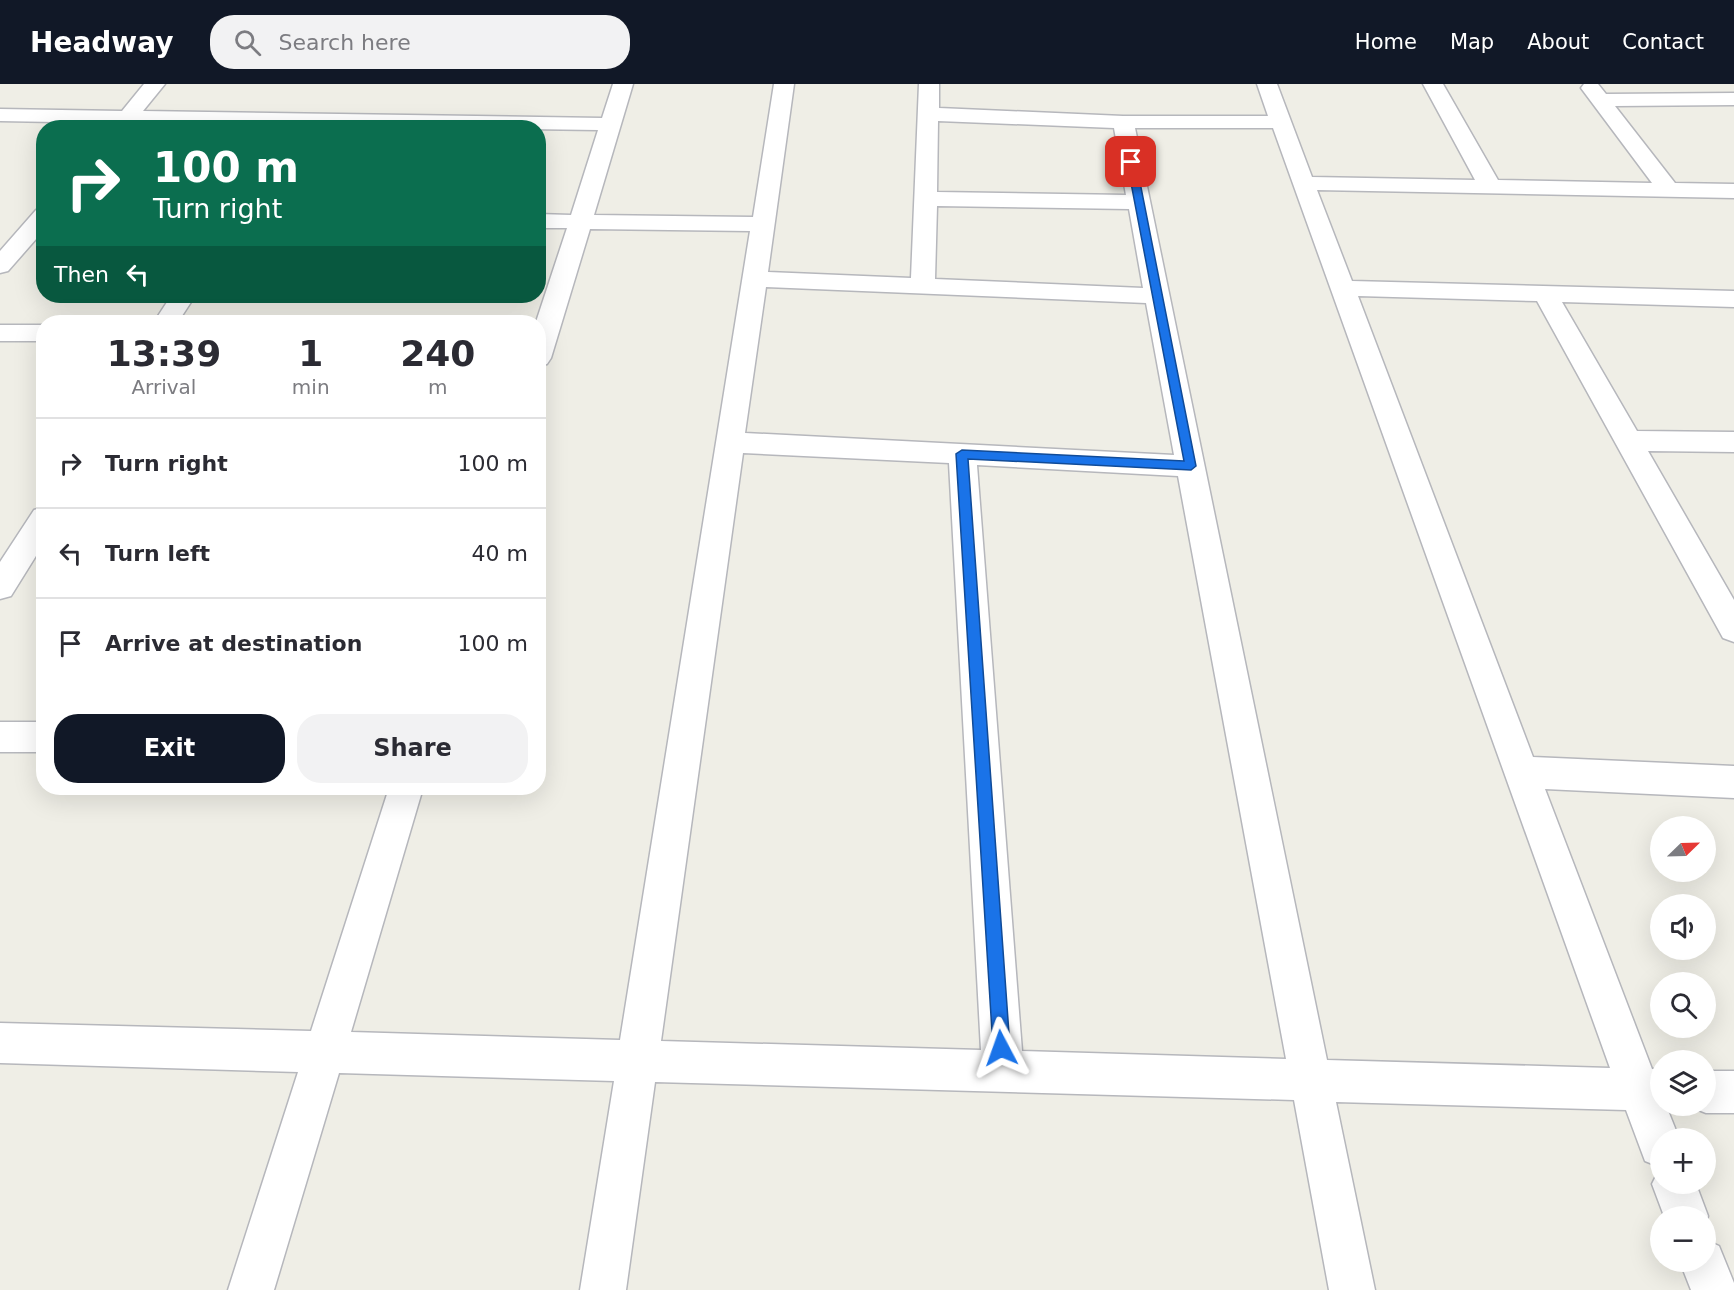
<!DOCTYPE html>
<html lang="en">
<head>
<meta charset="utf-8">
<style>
  body { margin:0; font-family:"DejaVu Sans",sans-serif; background:#f2f2f3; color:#2b2b33; height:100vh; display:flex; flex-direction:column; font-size:22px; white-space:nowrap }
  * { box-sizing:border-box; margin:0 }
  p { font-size:20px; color:#7c7c81 }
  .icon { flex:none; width:33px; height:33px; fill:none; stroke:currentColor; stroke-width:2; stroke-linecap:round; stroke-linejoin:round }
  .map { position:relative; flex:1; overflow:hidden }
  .panel { position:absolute; left:36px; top:231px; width:510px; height:480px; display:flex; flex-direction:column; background:#fff; border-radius:24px; box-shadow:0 6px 24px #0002 }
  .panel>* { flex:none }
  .top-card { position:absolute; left:36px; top:36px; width:510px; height:183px; border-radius:24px; box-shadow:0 6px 24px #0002; background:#0b6e4f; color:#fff; overflow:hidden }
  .needle { width:39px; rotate:67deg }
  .fabs { position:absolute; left:1650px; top:732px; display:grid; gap:12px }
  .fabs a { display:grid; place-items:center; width:66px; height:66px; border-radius:50%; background:#fff; box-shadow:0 6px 24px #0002; font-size:30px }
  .pin { position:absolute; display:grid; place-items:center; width:51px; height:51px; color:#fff; margin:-26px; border-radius:12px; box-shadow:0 3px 9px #0006 }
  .me { position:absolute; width:66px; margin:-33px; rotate:356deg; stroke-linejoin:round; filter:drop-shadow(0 0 4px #0008) }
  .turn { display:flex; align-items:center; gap:21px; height:126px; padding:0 18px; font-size:27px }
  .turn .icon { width:78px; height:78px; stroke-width:2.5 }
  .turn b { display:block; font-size:42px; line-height:51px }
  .then { display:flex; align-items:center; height:57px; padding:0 18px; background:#0003; gap:12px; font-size:22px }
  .eta { display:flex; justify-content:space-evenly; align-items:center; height:102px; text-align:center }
  .eta b { font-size:36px; font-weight:700; line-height:42px }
  .cta { display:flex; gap:12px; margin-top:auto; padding:12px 18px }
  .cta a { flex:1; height:69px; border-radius:24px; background:#111827; color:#fff; font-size:24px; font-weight:700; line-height:69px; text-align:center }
  .cta a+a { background:#f2f2f3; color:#2b2b33 }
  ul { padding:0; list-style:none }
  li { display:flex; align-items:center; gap:18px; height:90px; padding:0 18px; border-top:2px solid #e1e1e2 }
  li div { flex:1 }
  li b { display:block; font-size:22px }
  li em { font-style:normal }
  header { display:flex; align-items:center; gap:36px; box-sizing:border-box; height:84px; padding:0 30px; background:#111827; color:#fff }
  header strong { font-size:28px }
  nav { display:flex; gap:33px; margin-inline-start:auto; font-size:21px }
  .search { width:420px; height:54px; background:#f2f2f3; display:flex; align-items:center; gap:15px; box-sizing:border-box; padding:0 21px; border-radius:24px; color:#7c7c81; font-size:22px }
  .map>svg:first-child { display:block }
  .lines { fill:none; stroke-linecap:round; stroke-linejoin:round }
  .street-casing { stroke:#b6b7bc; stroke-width:3 }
  .street { fill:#fff; fill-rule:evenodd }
  .route { fill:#1a73e8; stroke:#114b97; stroke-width:1.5 }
</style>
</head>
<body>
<header>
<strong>Headway</strong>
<div class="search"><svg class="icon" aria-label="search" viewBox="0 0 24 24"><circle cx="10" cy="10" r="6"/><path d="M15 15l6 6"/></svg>Search here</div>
<nav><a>Home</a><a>Map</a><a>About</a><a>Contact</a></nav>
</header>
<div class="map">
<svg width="1734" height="1206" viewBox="0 0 1734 1206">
  <rect width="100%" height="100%" fill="#efeee6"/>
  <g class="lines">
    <defs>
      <path id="street" d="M144 0H165L143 27 602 34 613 0H633L594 131 753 133 774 0H794L768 188 911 194 919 0H939V24L1123 32H1268L1257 0H1277L1312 93 1475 96 1423 0H1443L1498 96 1652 99 1581 4 1584 0H1598L1606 10 1734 9V21L1615 22 1675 99 1734 100V114L1317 106 1352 197 1734 207V223L1562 218 1637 347 1734 348V368L1648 367 1734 516V558L1723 554 1537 217 1358 212 1533 673 1734 682V714L1545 705 1652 985H1660V1022H1673L1667 1024 1679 1054H1660V1083L1645 1077 1626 1026 1336 1018 1375 1206H1329L1294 1016 655 998 626 1206H580L614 997 339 989 274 1206H228L298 988 0 979V939L311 947 389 704H423L351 948 620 956 750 147 590 145 551 274 547 280 538 282V238H536L567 144H538V130L571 131 598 46 133 39 129 44H108L111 39 0 37V25L122 27ZM938 37 1114 44 1126 111 937 108ZM1135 44H1273L1610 984 1327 976ZM937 122 1129 125 1143 204 935 195ZM766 203 1146 219 1174 371 745 349ZM743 369 949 379 981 966 661 957ZM977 381 1178 392 1286 975 1022 967Z
        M44 124V146L8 187 0 189V167L36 126Z
        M171 212H195L178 238H154Z
        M0 241H44V257H0Z
        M44 423V459L11 512 0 515V478L34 426Z
        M0 638H44V668H0Z
        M1706 987H1734V1029H1706L1691 1023 1706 1022Z
        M1660 1084V1100H1696L1708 1132 1706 1139V1132H1664L1652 1100Z
        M1706 1156 1719 1162 1734 1199V1206H1691L1680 1178H1706Z"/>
    </defs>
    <use href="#street" class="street-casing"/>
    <use href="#street" class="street"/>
  </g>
  <path class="route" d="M1131 75 1136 78 1196 382 1191 386 968 375 1010 964 1007 970 1001 973 995 970 993 964 956 370 962 366 1184 377 1127 78Z"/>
</svg>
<div class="fabs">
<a><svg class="needle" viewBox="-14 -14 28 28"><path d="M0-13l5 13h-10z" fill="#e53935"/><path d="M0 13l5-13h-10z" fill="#7c7c81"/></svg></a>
<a><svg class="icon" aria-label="sound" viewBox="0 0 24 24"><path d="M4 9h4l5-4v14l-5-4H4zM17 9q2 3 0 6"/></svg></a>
<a><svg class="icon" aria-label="search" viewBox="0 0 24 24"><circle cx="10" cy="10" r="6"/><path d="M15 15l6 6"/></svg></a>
<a><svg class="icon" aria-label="layers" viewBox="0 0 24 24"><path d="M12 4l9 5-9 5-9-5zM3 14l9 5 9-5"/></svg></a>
<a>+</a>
<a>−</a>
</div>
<div class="pin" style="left:1131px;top:78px;background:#d93025"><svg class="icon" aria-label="arrive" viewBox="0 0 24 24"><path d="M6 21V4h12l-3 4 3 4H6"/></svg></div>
<svg class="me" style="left:1001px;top:964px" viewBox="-20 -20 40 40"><path d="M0-17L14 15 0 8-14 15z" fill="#1a73e8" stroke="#fff" stroke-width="4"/></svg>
<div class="top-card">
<div class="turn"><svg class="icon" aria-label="right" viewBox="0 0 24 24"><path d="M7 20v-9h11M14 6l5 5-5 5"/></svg><div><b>100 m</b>Turn right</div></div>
<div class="then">Then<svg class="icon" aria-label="left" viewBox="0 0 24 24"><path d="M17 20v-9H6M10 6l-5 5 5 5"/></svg></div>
</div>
<section class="panel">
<div class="eta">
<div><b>13:39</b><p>Arrival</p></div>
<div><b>1</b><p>min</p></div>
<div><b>240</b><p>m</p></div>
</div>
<ul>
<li><svg class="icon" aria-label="right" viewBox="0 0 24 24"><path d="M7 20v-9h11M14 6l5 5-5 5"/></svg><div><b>Turn right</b></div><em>100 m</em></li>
<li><svg class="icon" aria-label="left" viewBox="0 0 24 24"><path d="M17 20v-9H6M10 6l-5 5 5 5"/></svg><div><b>Turn left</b></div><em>40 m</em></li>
<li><svg class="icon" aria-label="arrive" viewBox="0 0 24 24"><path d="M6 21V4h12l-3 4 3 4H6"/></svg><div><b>Arrive at destination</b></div><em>100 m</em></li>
</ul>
<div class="cta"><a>Exit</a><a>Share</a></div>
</section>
</div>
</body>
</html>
